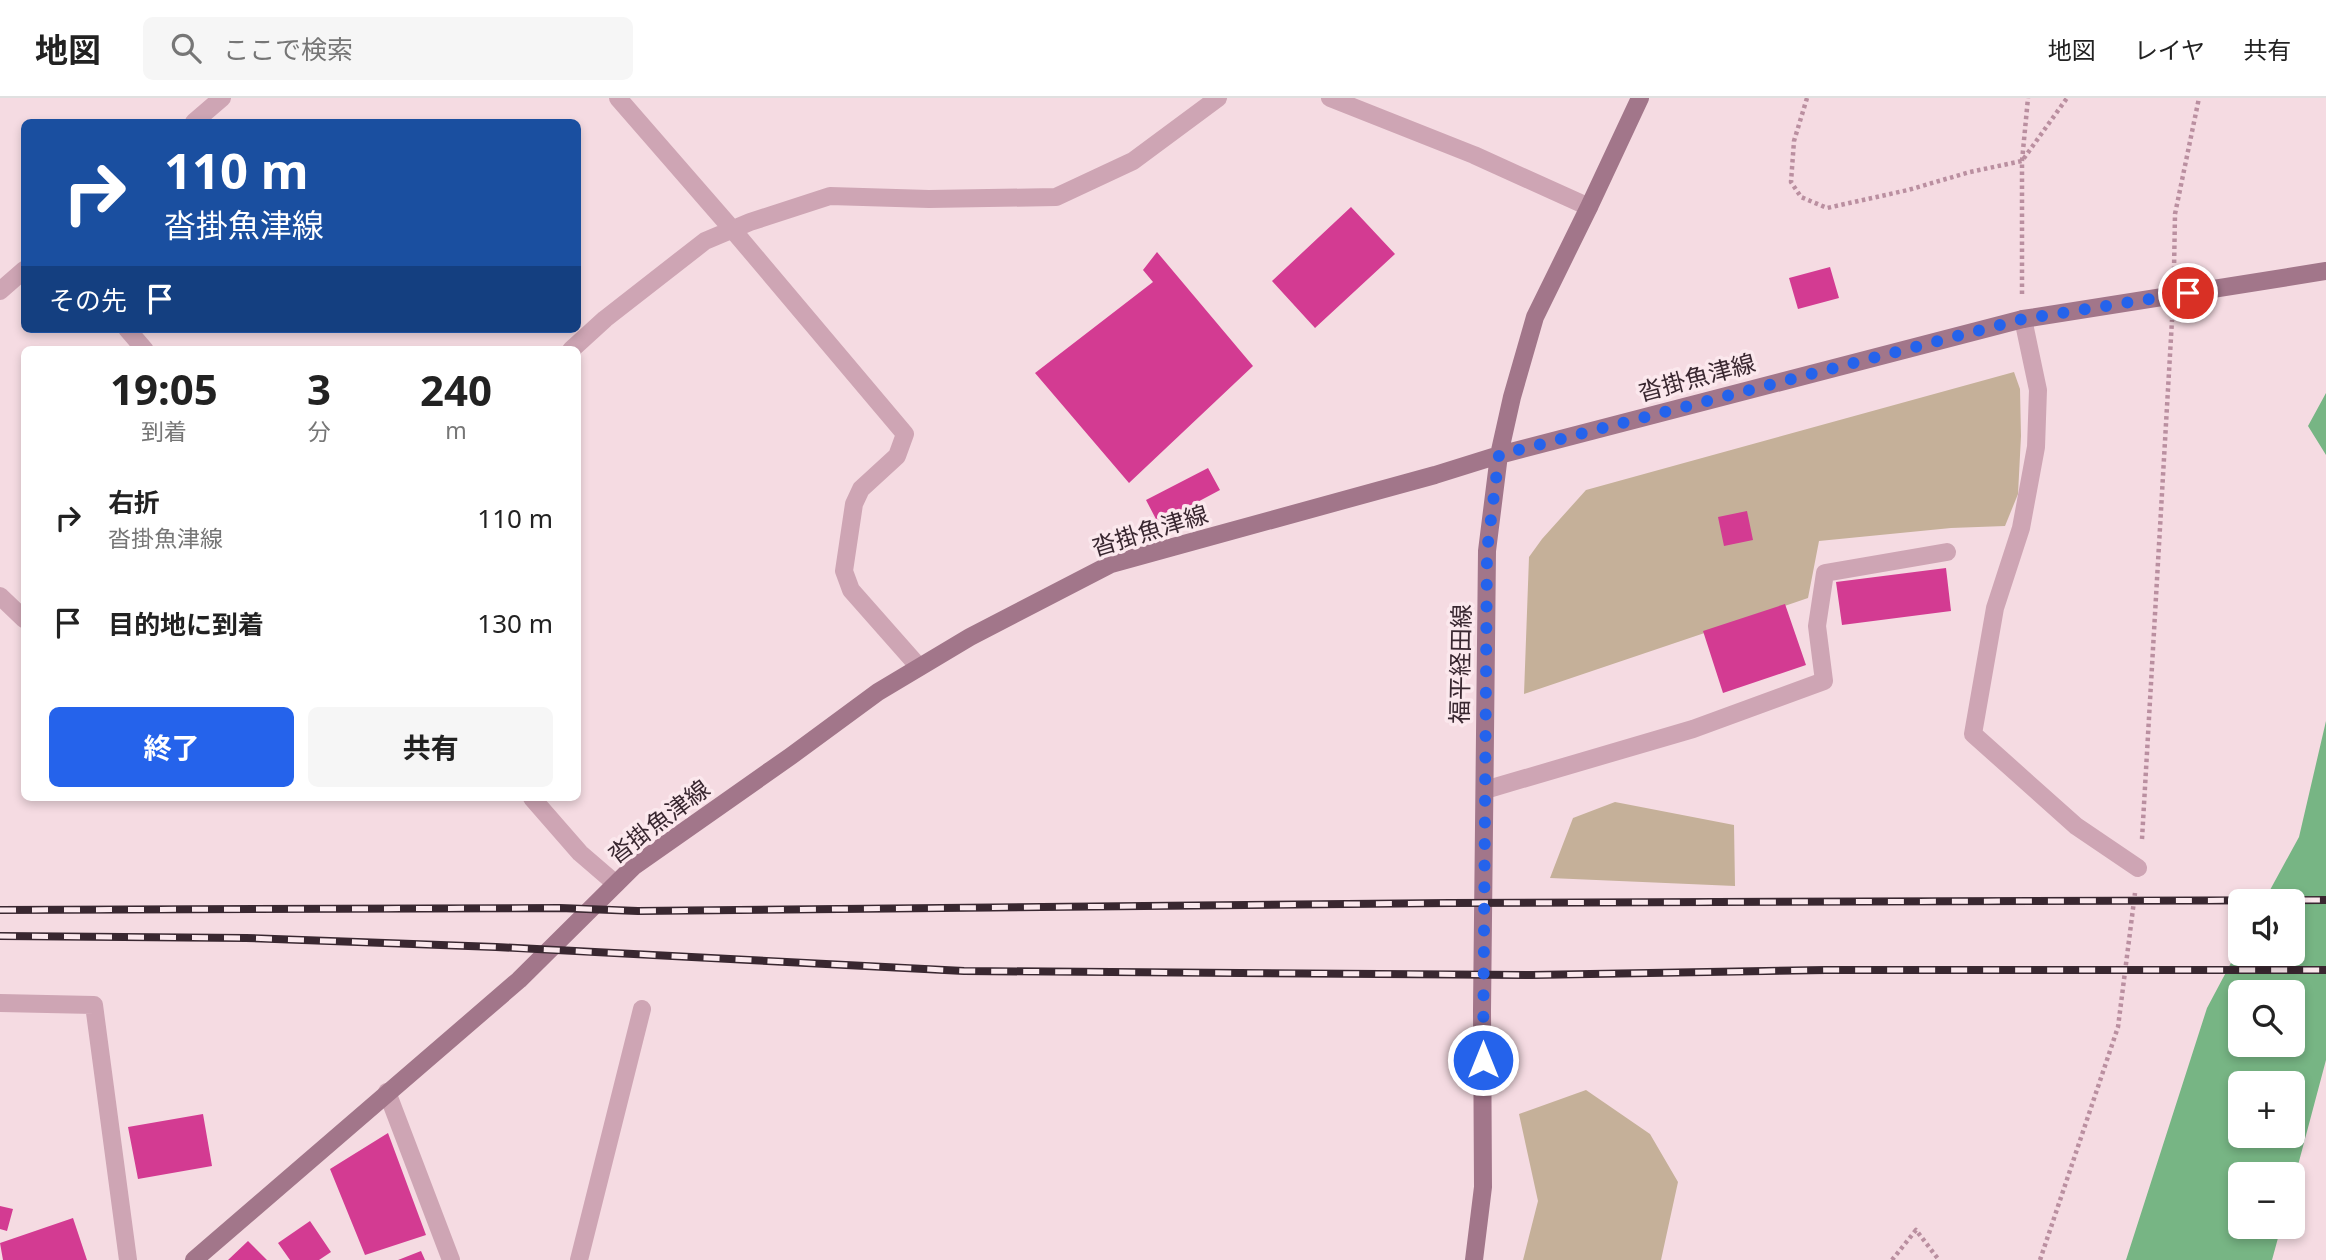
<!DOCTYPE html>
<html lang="ja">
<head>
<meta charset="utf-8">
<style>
  body { margin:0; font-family:"Noto Sans","Noto Sans JP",sans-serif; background:#f6f6f6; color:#222; height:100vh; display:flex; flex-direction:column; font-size:26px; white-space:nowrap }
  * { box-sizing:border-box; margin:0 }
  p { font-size:23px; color:#767676 }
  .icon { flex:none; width:38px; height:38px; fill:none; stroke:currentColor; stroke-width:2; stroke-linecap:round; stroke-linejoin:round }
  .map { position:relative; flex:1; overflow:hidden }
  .sheet { position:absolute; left:21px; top:248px; width:560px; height:455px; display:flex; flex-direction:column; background:#fff; border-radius:10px; box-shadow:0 4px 10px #0003 }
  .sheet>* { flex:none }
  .guide { position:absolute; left:21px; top:21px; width:560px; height:214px; border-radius:10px; box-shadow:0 4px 10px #0003; background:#1a4fa0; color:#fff; overflow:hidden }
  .controls { position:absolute; left:2228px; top:791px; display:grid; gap:14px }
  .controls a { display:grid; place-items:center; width:77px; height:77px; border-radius:10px; background:#fff; box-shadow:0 4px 10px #0003; font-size:35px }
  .pin { position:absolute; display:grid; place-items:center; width:60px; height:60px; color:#fff; margin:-30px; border:4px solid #fff; border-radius:50%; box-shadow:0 2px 7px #0007 }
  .me { position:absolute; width:77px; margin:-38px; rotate:0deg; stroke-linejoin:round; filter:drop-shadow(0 0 5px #0008) }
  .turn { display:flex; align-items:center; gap:24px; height:147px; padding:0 28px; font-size:32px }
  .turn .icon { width:91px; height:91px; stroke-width:2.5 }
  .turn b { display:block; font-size:49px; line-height:60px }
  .then { display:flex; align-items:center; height:66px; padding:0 28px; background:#0003; gap:14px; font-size:26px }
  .eta { display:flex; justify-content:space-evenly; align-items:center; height:119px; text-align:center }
  .eta b { font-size:42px; font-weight:700; line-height:49px }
  .button { display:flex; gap:14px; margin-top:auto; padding:14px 28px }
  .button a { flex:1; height:80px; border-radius:10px; background:#2563eb; color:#fff; font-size:28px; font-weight:700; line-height:80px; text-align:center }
  .button a+a { background:#f6f6f6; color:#222 }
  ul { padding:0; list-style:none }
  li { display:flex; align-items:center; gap:21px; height:105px; padding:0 28px }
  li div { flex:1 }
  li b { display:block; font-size:26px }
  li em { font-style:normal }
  header { display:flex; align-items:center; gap:42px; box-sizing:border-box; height:98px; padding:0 35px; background:#fff; border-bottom:2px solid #e0e0e0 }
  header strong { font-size:33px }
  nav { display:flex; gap:38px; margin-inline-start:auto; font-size:24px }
  .search { width:490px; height:63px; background:#f6f6f6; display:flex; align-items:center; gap:18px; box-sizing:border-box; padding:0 24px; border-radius:10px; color:#767676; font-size:26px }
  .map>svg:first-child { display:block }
  .green { fill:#c5b099 }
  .water { fill:#77b584; fill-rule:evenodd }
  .building { fill:#d33b92 }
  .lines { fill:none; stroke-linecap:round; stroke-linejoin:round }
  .path { stroke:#ba8fa0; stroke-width:4.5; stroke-dasharray:3.5 3.5; stroke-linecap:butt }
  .lane { stroke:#cea5b4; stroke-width:18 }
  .street { stroke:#cea5b4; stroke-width:18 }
  .secondary { stroke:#a2768a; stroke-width:18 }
  .rail-casing { stroke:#392730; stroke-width:8 }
  .rail { stroke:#fbe8ed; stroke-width:5; stroke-dasharray:16; stroke-linecap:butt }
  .secondary-bridge { stroke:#a2768a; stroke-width:18 }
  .route { stroke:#2563eb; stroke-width:12; stroke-dasharray:0 21.6 }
  .labels { text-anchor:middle; stroke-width:7; stroke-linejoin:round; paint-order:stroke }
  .street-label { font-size:24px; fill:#392730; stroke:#fbe8ed }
</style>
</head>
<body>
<header>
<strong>地図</strong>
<div class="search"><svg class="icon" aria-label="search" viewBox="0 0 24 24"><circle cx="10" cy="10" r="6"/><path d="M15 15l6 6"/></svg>ここで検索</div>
<nav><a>地図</a><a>レイヤ</a><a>共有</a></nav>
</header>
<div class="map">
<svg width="2326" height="1162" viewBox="0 0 2326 1162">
  <rect width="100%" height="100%" fill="#f5dbe2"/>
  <path class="green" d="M2014 274 2020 291 2021 338 2018 396 2005 428 1951 430 1819 443 1808 500 1524 596 1529 459 1542 441 1586 392Z
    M1615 704 1734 727 1735 788 1550 780 1573 720Z
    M1586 992 1650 1036 1678 1084 1661 1162H1523L1538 1103 1519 1016Z"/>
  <path class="water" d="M2326 295V357L2308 328Z
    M2326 623V962L2293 1086 2292 1076H2240V1129H2281L2272 1162H2126L2207 910 2240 848V856H2292V803H2264L2299 739ZM2240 894H2292V947H2240ZM2240 985H2292V1038H2240Z"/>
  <path class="building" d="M1351 109 1395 156 1315 230 1272 183Z
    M1157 154 1253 268 1129 385 1035 275 1153 184 1143 172Z
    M1830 169 1839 200 1798 211 1789 180Z
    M1208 370 1220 392 1158 425 1146 402Z
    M1747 413 1753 442 1724 448 1718 419Z
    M1946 470 1951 513 1842 527 1836 484Z
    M1785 506 1806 567 1723 595 1703 533Z
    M203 1016 212 1068 138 1081 128 1029Z
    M388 1035 426 1137 365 1157 330 1071Z
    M0 1108 13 1111 7 1133 0 1131Z
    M73 1120 87 1162H3L0 1145Z
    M310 1123 331 1154 319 1162H290L278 1145Z
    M248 1143 267 1162H228Z
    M421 1153 425 1162H398Z"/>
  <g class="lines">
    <path class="path" d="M1807 0 1794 43 1791 84 1801 99 1827 110 1908 92 1970 74 2022 63 2067 0
      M2174 172 2175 116 2199 0
      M2022 196V63L2028 0
      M2142 741 2172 222
      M1892 1162 1916 1132 1939 1162
      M2040 1162 2118 929 2135 795"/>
    <path class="lane" d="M1485 692 1693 631 1824 583 1817 528 1825 475 1947 454"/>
    <path class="street" d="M618 0 732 131 905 336 897 358 861 391 854 406 844 473 851 492 919 569
      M1330 0 1474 57 1589 109
      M194 24 222 0
      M0 193 24 172
      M2023 221 2038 292 2036 349 2021 430 1995 510 1973 636 2076 728 2138 770
      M127 231 145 252
      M571 252 605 221 705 143 750 124 830 98 929 101 1056 99 1133 63 1218 0
      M0 498 24 521
      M532 700 580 755 616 786
      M0 905 94 907 128 1162
      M387 994 451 1162
      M579 1162 642 911"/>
    <path class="secondary" d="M194 1162 519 882 633 769 791 658 878 594 970 539 1111 466 1435 377 1499 357 2023 221
      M1474 1162 1483 1089 1482 912 1487 453 1499 357 1512 299 1535 219 1589 109 1640 0"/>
    <defs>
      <path id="rail" d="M0 812 560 810 638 813 1449 805 2326 802
        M0 838 246 840 496 849 964 873 1532 877 1826 872H2326"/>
    </defs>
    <use href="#rail" class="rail-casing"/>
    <use href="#rail" class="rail"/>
    <path class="secondary-bridge" d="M2023 221 2326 173"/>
  </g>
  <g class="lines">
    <path class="route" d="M1483 962 1487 453 1499 357 2023 221 2188 195"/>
  </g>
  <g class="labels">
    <g class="street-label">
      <text transform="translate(1697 280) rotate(-15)" y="8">沓掛魚津線</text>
      <text transform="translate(1150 433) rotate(-17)" y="8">沓掛魚津線</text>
      <text transform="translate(1461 566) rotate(-89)" y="8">福平経田線</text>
      <text transform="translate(659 724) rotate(-37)" y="8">沓掛魚津線</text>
    </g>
  </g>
</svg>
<div class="controls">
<a><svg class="icon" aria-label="sound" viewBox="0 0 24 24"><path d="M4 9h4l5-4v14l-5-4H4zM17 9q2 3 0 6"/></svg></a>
<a><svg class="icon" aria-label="search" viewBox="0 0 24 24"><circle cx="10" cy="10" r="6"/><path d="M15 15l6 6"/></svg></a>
<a>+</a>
<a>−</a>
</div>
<div class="pin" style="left:2188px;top:195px;background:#d93025"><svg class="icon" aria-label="arrive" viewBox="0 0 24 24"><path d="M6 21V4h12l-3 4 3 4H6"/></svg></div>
<svg class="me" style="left:1483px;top:962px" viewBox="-20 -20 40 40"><circle r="17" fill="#2563eb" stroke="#fff" stroke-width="3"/><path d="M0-11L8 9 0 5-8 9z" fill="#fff"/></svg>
<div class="guide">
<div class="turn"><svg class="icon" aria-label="right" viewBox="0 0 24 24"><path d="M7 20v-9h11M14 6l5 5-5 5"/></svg><div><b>110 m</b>沓掛魚津線</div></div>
<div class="then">その先<svg class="icon" aria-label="arrive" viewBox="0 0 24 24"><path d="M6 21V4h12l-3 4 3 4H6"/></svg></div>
</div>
<section class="sheet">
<div class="eta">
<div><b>19:05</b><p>到着</p></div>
<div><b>3</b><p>分</p></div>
<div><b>240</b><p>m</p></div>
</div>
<ul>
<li><svg class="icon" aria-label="right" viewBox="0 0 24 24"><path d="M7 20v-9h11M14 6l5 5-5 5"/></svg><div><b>右折</b><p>沓掛魚津線</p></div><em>110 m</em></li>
<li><svg class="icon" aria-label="arrive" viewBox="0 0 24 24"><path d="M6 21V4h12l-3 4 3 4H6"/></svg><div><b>目的地に到着</b></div><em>130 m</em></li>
</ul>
<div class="button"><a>終了</a><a>共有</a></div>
</section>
</div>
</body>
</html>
